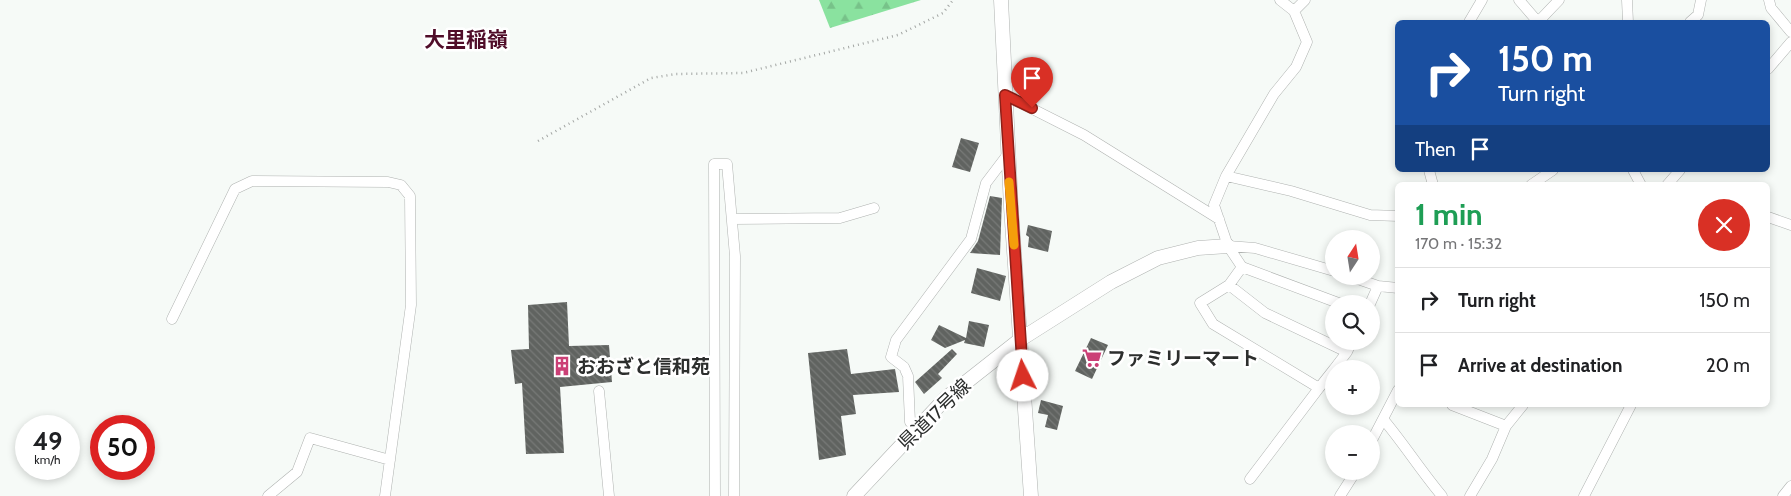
<!DOCTYPE html>
<html lang="en">
<head>
<meta charset="utf-8">
<style>
  body { margin:0; font-family:Cabin,"Noto Sans JP",sans-serif; background:#f6f6f6; color:#202124; height:100vh; display:flex; flex-direction:column; font-size:19px; white-space:nowrap }
  * { box-sizing:border-box; margin:0 }
  p { font-size:16px; color:#757577 }
  .icon { flex:none; width:28px; height:28px; fill:none; stroke:currentColor; stroke-width:2; stroke-linecap:round; stroke-linejoin:round }
  .map { position:relative; flex:1; overflow:hidden }
  .side { position:absolute; left:1395px; top:182px; width:375px; height:225px; display:flex; flex-direction:column; background:#fff; border-radius:8px; box-shadow:0 2px 8px #0003 }
  .side>* { flex:none }
  .banner { position:absolute; left:1395px; top:20px; width:375px; height:152px; border-radius:8px; box-shadow:0 2px 8px #0003; background:#1a4fa0; color:#fff; overflow:hidden }
  .needle { width:32px; rotate:12deg }
  .controls { position:absolute; left:1325px; top:230px; display:grid; gap:10px }
  .controls a { display:grid; place-items:center; width:55px; height:55px; border-radius:50%; background:#fff; box-shadow:0 2px 8px #0003; font-size:25px }
  .speed { position:absolute; left:15px; top:415px; display:flex; gap:10px; font-size:25px; font-weight:700; text-align:center }
  .speed>* { display:grid; place-content:center; width:65px; height:65px; border-radius:50%; background:#fff; box-shadow:0 2px 8px #0003; line-height:1 }
  .speed small { font-size:12px; font-weight:400 }
  .speed .limit { border:8px solid #d22; background:#fff; color:#111 }
  .pin { position:absolute; display:grid; place-items:center; width:42px; height:42px; color:#fff; margin:-51px -21px; border-radius:50% 50% 50% 0; rotate:-45deg; box-shadow:0 0 5px #0007 }
  .pin .icon { rotate:45deg }
  .me { position:absolute; width:55px; margin:-28px; rotate:356deg; stroke-linejoin:round; filter:drop-shadow(0 0 4px #0008) }
  .turn { display:flex; align-items:center; gap:18px; height:105px; padding:0 20px; font-size:22px }
  .turn .icon { width:65px; height:65px; stroke-width:2.5 }
  .turn b { display:block; font-size:35px; line-height:42px }
  .then { display:flex; align-items:center; height:48px; padding:0 20px; background:#0003; gap:10px; font-size:19px }
  .round { display:grid; place-items:center; flex:none; width:52px; height:52px; border-radius:26px; background:#f6f6f6 }
  .head { display:flex; align-items:center; justify-content:space-between; height:85px; padding:0 20px }
  h1 { font-size:30px; font-weight:700; line-height:38px; color:#1e9e55 }
  ul { padding:0; list-style:none }
  li { display:flex; align-items:center; gap:15px; height:65px; padding:0 20px; border-top:1px solid #e0e0e0 }
  li div { flex:1 }
  li b { display:block; font-size:19px }
  li em { font-style:normal }
  .map>svg:first-child { display:block }
  .forest { fill:url(#forest-firs) }
  .building { fill:url(#building-back-hatch) }
  .lines { fill:none; stroke-linecap:round; stroke-linejoin:round }
  .street-casing { stroke:#afb2b0; stroke-width:11 }
  .secondary-casing { stroke:#afb2b0; stroke-width:15 }
  .path { stroke:#a3a6a4; stroke-width:2.5; stroke-dasharray:1 4; stroke-linecap:butt }
  .street { stroke:#fff; stroke-width:10 }
  .secondary { stroke:#fff; stroke-width:14 }
  .route-casing { stroke:#8d1f18; stroke-width:12 }
  .route { stroke:#d93025; stroke-width:9 }
  .slow { stroke:#f59e0b; stroke-width:9 }
  .labels { text-anchor:middle; stroke-width:5; stroke-linejoin:round; paint-order:stroke }
  .poi-label { font-size:19px; font-weight:bold; fill:#2c2e2d; stroke:#fff; text-anchor:start }
  .street-label { font-size:19px; fill:#2c2e2d; stroke:#fff }
  .quarter-label { font-size:21px; font-weight:bold; fill:#500d29; stroke:#fff }
</style>
</head>
<body>
<div class="map">
<svg width="1791" height="496" viewBox="0 0 1791 496">
  <defs>
    <pattern id="forest-firs" width="22" height="20" patternUnits="userSpaceOnUse" patternTransform="scale(1.25)"><rect width="22" height="20" fill="#8ae29f"/><path d="M5 1l3.5 6h-7zM16 11l3.5 6h-7z" fill="#77c289"/></pattern>
    <pattern id="building-back-hatch" width="6" height="6" patternUnits="userSpaceOnUse" patternTransform="scale(1.25)"><rect width="6" height="6" fill="#606360"/><path d="M-1 5l2 2M0 0l6 6M5-1l2 2" fill="none" stroke="#787a78"/></pattern>
  </defs>
  <rect width="100%" height="100%" fill="#f6faf7"/>
  <path class="forest" d="M819 0H921L830 28Z"/>
  <path class="building" d="M961 138 979 143 970 172 952 167Z
    M990 196 1002 198 1000 255 970 253 978 241Z
    M1028 225 1052 231 1048 252 1028 247 1029 237 1026 235Z
    M977 268 1006 276 1000 301 971 293Z
    M567 302 569 346 609 345 612 382 560 387 564 453 526 454 522 383 515 384 511 350 529 349 528 305Z
    M969 321 989 325 984 347 964 343 965 340 945 348 931 340 939 325 966 338Z
    M1091 338 1108 345 1092 379 1075 371Z
    M847 349 851 374 895 369 899 392 853 395 856 414 841 416 846 455 819 460 808 353Z
    M952 349 957 354 938 374 942 378 924 394 915 382Z
    M1041 400 1063 406 1057 430 1045 427 1048 415 1038 413Z"/>
  <g class="lines">
    <defs>
      <path id="street" d="M1280 0 1294 11
        M1305 0 1294 11 1307 42 1296 67 1274 94 1226 176 1214 205 1228 246 1242 267 1341 304
        M1519 0 1538 22
        M1627 0 1628 22
        M1769 0 1771 8 1791 32
        M1469 22 1482 0
        M1538 22 1559 0
        M1690 22 1698 15 1701 0
        M1768 69 1791 42
        M1005 95 1084 135 1219 219
        M1429 170 1433 185
        M1633 170 1641 185
        M1226 176 1291 191 1370 215 1398 216
        M1531 185 1553 170
        M1667 185 1680 170
        M1768 217 1791 225
        M732 219 840 218 874 208
        M1228 246 1255 248 1334 271
        M1242 267 1229 285 1265 313 1347 352 1352 341
        M1349 276 1378 286 1398 288
        M1229 285 1200 303 1213 324 1319 388 1334 369
        M1370 304 1378 286
        M172 319 235 189 252 181 388 182 401 185 410 196 411 305 385 496
        M1334 369 1347 352
        M599 391 609 496
        M1452 405 1506 426 1492 459 1470 496
        M1383 419C1404 444 1421 471 1442 496
        M1506 426 1523 405
        M917 429 910 422 908 376 904 367 891 357 896 340 971 239 986 183 1008 154
        M1371 442 1398 390
        M1250 479 1319 388
        M268 496 297 472 310 438 390 460
        M715 496 714 164H727L735 256 734 496
        M1340 496 1356 471
        M1584 496 1631 405
        M1783 496 1791 486"/>
      <path id="secondary" d="M1001 0 1011 207 1031 496
        M854 496 946 398 1021 339 1111 282 1158 258 1198 248 1228 246"/>
    </defs>
    <use href="#street" class="street-casing"/>
    <use href="#secondary" class="secondary-casing"/>
    <path class="path" d="M538 141 651 78 676 74 743 73 898 35 943 13 953 0"/>
    <use href="#street" class="street"/>
    <use href="#secondary" class="secondary"/>
  </g>
  <g class="lines">
    <defs>
      <path id="route" d="M1023 376 1005 95 1032 108"/>
    </defs>
    <use href="#route" class="route-casing"/>
    <use href="#route" class="route"/>
    <path class="slow" d="M1009 182 1014 245"/>
  </g>
  <defs>
    <symbol id="supermarket-bare" viewBox="-9 -9 18 18"><path d="M-6-5.5h2.5l.6 2H6L4.5 2H-2.5L-4.4-4H-6ZM-1.5 3.2a1.3 1.3 0 1 0 .1 0ZM3 3.2a1.3 1.3 0 1 0 .1 0Z" fill="#cb4076" stroke="#fff" stroke-width="2.5" paint-order="stroke"/></symbol>
    <symbol id="building-bare" viewBox="-9 -9 18 18"><path d="M-4-6H4V6H1V3H-1V6H-4ZM-2.5-4.3h1.7v1.8h-1.7ZM.8-4.3h1.7v1.8H.8ZM-2.5-1h1.7V.8h-1.7ZM.8-1h1.7V.8H.8Z" fill="#cb4076" stroke="#fff" stroke-width="2.5" paint-order="stroke"/></symbol>
  </defs>
  <g fill-rule="evenodd">
    <use href="#supermarket-bare" x="1078" y="344" width="28" height="28"/>
    <use href="#building-bare" x="548" y="352" width="28" height="28"/>
  </g>
  <g class="labels">
    <g class="poi-label">
      <text x="1107" y="365">ファミリーマート</text>
      <text x="577" y="373">おおざと信和苑</text>
    </g>
    <g class="street-label">
      <text transform="translate(934 414) rotate(-44)" y="7">県道17号線</text>
    </g>
    <g class="quarter-label">
      <text x="466" y="47">大里稲嶺</text>
    </g>
  </g>
</svg>
<div class="controls">
<a><svg class="needle" viewBox="-14 -14 28 28"><path d="M0-13l5 13h-10z" fill="#e53935"/><path d="M0 13l5-13h-10z" fill="#757577"/></svg></a>
<a><svg class="icon" aria-label="search" viewBox="0 0 24 24"><circle cx="10" cy="10" r="6"/><path d="M15 15l6 6"/></svg></a>
<a>+</a>
<a>−</a>
</div>
<div class="speed"><div>49<small>km/h</small></div><div class="limit">50</div></div>
<div class="pin" style="left:1032px;top:108px;background:#d93025"><svg class="icon" aria-label="arrive" viewBox="0 0 24 24"><path d="M6 21V4h12l-3 4 3 4H6"/></svg></div>
<svg class="me" style="left:1023px;top:376px" viewBox="-20 -20 40 40"><circle r="19" fill="#fff"/><path d="M0-13L10 11 0 6-10 11z" fill="#d93025"/></svg>
<div class="banner">
<div class="turn"><svg class="icon" aria-label="right" viewBox="0 0 24 24"><path d="M7 20v-9h11M14 6l5 5-5 5"/></svg><div><b>150 m</b>Turn right</div></div>
<div class="then">Then<svg class="icon" aria-label="arrive" viewBox="0 0 24 24"><path d="M6 21V4h12l-3 4 3 4H6"/></svg></div>
</div>
<section class="side">
<div class="head"><div><h1>1 min</h1><p>170 m · 15:32</p></div><a class="round" style="background:#d93025;color:#fff"><svg class="icon" aria-label="close" viewBox="0 0 24 24"><path d="M6 6l12 12M18 6L6 18"/></svg></a></div>
<ul>
<li><svg class="icon" aria-label="right" viewBox="0 0 24 24"><path d="M7 20v-9h11M14 6l5 5-5 5"/></svg><div><b>Turn right</b></div><em>150 m</em></li>
<li><svg class="icon" aria-label="arrive" viewBox="0 0 24 24"><path d="M6 21V4h12l-3 4 3 4H6"/></svg><div><b>Arrive at destination</b></div><em>20 m</em></li>
</ul>
</section>
</div>
</body>
</html>
